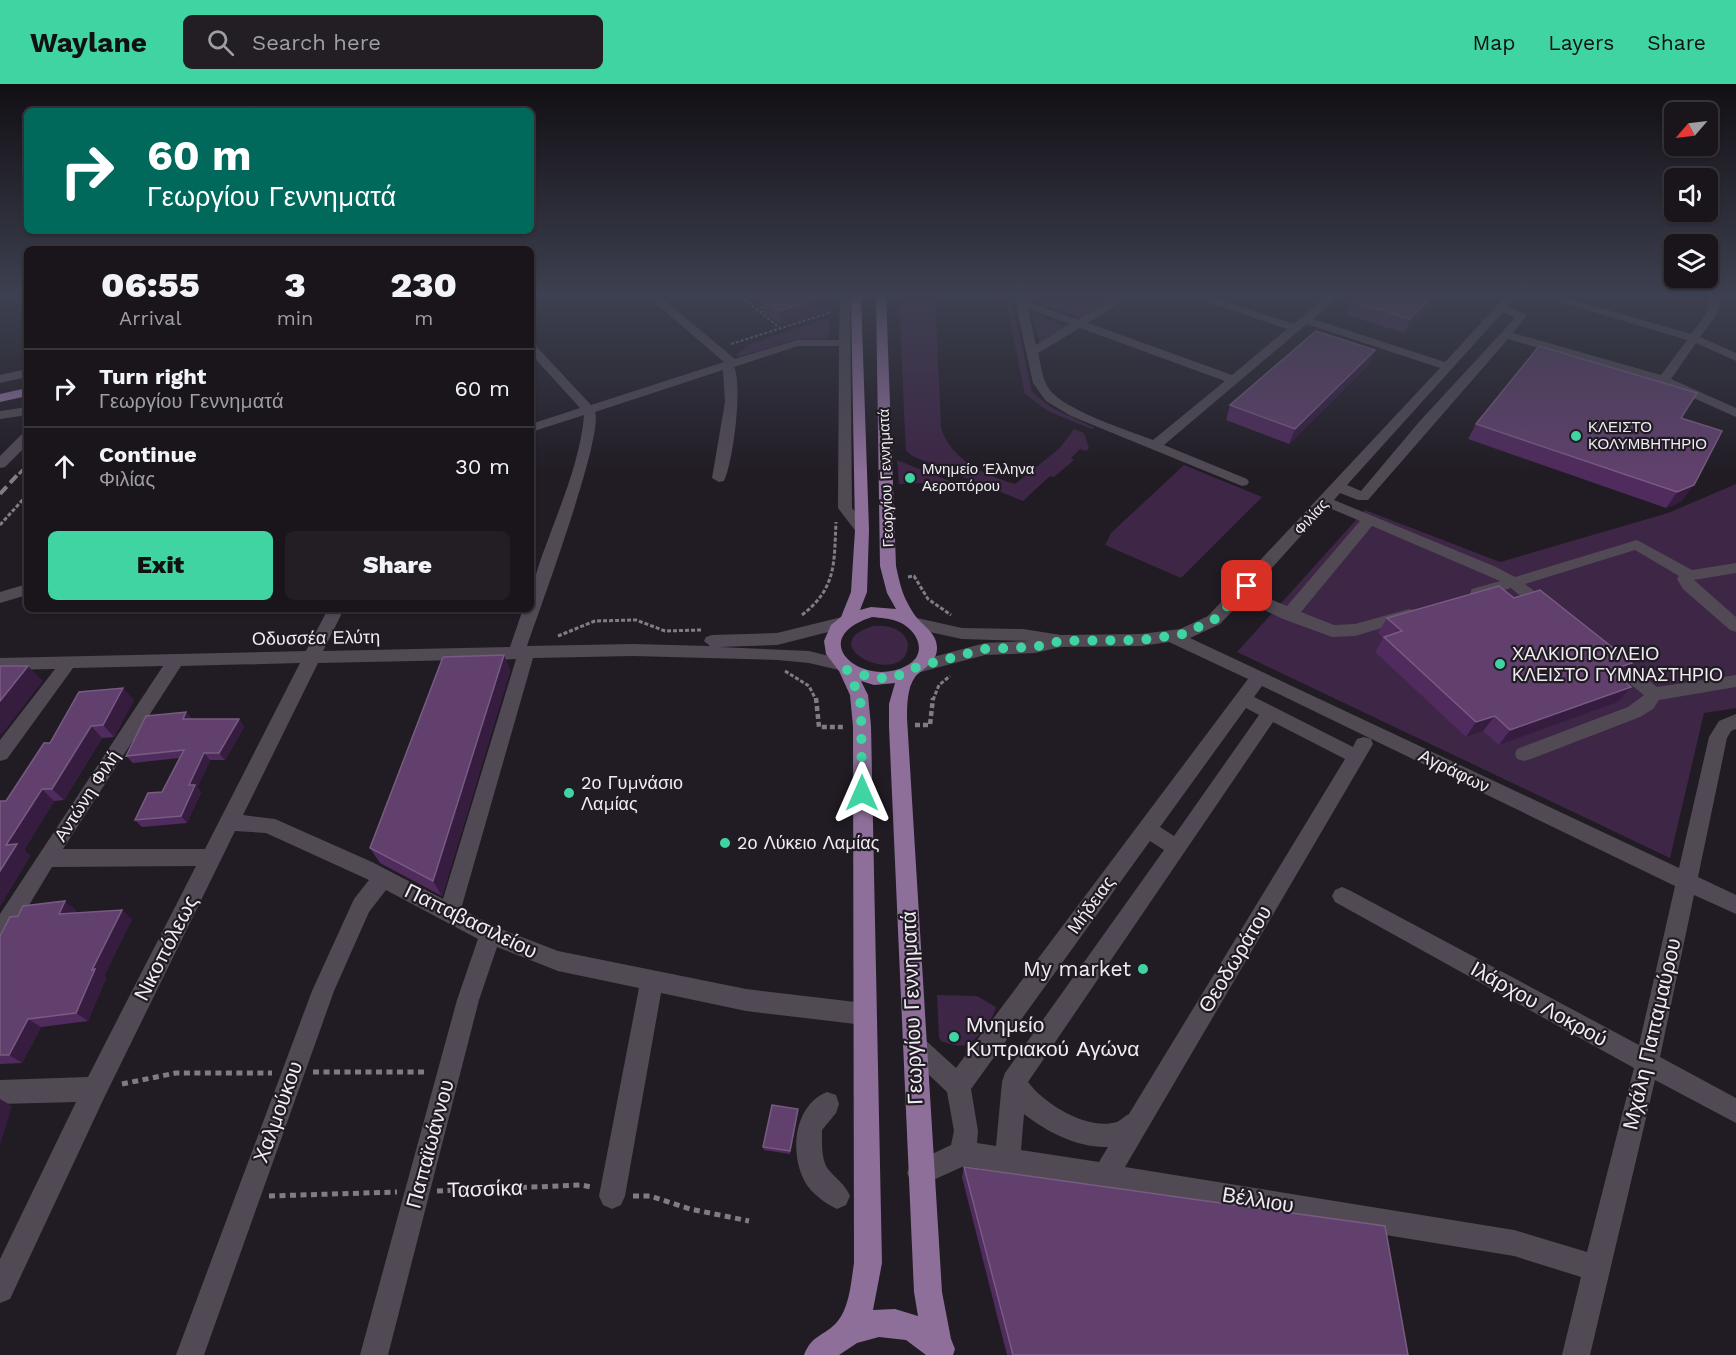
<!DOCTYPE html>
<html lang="en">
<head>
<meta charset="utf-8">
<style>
  body { margin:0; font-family:"Work Sans",sans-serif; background:#221e24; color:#f1f3f6; height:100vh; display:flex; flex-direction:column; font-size:22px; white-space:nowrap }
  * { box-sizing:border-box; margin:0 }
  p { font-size:20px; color:#9f9fa3 }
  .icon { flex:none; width:33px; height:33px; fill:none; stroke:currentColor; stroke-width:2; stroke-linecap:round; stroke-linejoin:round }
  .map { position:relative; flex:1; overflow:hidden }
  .panel { position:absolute; left:24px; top:162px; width:510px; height:366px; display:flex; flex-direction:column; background:#19151b; border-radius:9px; box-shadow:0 2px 4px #0004,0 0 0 2px #37343a }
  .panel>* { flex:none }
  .top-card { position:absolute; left:24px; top:24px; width:510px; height:126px; border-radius:9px; box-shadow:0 2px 4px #0004,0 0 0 2px #37343a; background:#00695c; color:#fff; overflow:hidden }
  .needle { width:39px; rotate:242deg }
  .controls { position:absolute; left:1664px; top:18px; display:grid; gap:12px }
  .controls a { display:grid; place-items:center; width:54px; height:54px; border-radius:9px; background:#19151b; box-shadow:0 2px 4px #0004,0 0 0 2px #37343a; font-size:30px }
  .pin { position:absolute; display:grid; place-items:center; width:51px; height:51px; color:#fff; margin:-26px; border-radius:12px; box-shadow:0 3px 9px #0006 }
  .me { position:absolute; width:66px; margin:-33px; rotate:0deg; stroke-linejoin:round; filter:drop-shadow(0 0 4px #0008) }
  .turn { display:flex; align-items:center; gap:21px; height:126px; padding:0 24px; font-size:27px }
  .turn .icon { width:78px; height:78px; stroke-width:2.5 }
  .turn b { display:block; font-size:42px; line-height:51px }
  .eta { display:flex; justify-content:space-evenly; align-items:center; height:102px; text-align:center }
  .eta b { font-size:36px; font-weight:800; line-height:42px }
  .primary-button { display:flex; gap:12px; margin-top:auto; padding:12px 24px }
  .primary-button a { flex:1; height:69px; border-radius:9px; background:#3fd4a2; color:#111; font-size:24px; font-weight:800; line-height:69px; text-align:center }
  .primary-button a+a { background:#221e24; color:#f1f3f6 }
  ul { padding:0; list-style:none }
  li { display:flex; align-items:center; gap:18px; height:78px; padding:0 24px; border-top:2px solid #37343a }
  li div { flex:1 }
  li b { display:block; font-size:22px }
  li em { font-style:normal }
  header { display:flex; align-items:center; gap:36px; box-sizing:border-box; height:84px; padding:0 30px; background:#3fd4a2; color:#111 }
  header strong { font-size:28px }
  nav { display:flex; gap:33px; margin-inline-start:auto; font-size:21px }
  .search { width:420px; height:54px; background:#221e24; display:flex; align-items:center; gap:15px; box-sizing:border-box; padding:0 21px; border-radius:9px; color:#9f9fa3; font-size:22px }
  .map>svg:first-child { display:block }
  .green { fill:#3d2646 }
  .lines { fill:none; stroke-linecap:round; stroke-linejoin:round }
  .path-far3 { stroke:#807c83; stroke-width:2; stroke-dasharray:3 2; stroke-linecap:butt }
  .path-far2 { stroke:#807c83; stroke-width:3; stroke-dasharray:4 2; stroke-linecap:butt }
  .path-far1 { stroke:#807c83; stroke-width:4.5; stroke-dasharray:5 3; stroke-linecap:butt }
  .path { stroke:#807c83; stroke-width:5; stroke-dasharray:6 4.5; stroke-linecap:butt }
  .minor { fill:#514a54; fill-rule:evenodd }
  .major { fill:#8e6f9a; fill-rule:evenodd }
  .rail-far1 { stroke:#817d84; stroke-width:3; stroke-dasharray:8 4; stroke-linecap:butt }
  .rail { stroke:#817d84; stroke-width:4; stroke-dasharray:10 5; stroke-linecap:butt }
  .wall { fill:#502b5d }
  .shaded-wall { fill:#361d40 }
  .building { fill:#61406d; stroke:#785b82; stroke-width:1.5 }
  .route { stroke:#3fd4a2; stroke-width:10; stroke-dasharray:0 18 }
  .poi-dot { fill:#3fd4a2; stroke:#211c24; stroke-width:2 }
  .labels { text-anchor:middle; stroke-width:4.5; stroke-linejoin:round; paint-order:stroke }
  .far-poi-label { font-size:15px; fill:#f0ecf2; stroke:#211c24; text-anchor:start }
  .far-street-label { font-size:15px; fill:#f0ecf2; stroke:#211c24 }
  .street-label { font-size:18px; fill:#f0ecf2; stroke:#211c24 }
  .poi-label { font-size:18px; fill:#f0ecf2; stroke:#211c24; text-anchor:start }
  .near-street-label { font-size:21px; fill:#f0ecf2; stroke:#211c24 }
  .near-poi-label { font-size:21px; fill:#f0ecf2; stroke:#211c24; text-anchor:end }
</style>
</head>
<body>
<header>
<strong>Waylane</strong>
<div class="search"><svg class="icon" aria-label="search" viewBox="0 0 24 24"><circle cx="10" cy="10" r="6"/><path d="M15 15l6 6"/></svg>Search here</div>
<nav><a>Map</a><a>Layers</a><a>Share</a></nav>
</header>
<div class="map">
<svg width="1736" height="1271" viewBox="0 0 1736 1271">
  <rect width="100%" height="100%" fill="#211c24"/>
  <path class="green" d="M899 212H935L941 343C949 375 987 392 1015 400L1060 364 1074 345 1084 349 1089 364 1086 367 1080 365 1071 374 1074 376 1054 393 1050 392 1023 417 912 372 906 367 905 350Z
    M1005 212H1010L1013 222 1032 308 1052 324 1095 344 1091 345 1048 327 1025 310Z
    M1033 212H1117L1082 234 1035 218Z
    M1035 230 1068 243 1040 260 1032 232Z
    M829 233V254L794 256 738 273 736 271 750 260Z
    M897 376 952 398 899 400Z
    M1184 381 1262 413 1181 494 1105 461 1111 449Z
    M1736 400V624L1704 629 1670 774 1237 568 1365 426 1500 478 1668 429Z
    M873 542C888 541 903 544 908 559 909 608 808 562 873 542Z
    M937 911 977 912 996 923C993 935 978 957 965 961 957 963 949 960 941 957L939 953Z"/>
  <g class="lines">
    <path class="path-far3" d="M740 212 780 244
      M762 212V228
      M731 260 832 228"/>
    <path class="path-far2" d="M0 441 27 411
      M908 493 914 492 928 515 951 531
      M802 531C837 504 834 478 836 438
      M558 552 595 537 636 536 665 547 701 546
      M785 587 809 602 816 616
      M933 616 939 601 950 592"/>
    <path class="path-far1" d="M816 614 819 643H845
      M915 641H930L933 614"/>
    <path class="path" d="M313 988H428
      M122 1000 176 989H272
      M437 1107 581 1101 591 1103
      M269 1112 397 1108
      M633 1112H650L690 1125 749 1137"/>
    <path class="minor" d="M531 212H539L531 216Z
      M647 212H659L735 275 797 256H839L840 212H850L852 424 869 446 862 451 857 449 838 424 839 262H798L734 283C743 301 733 379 724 397L719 398 712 394 725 318 723 286 595 328C604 352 539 527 527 562L633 560 710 562 704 557 706 553 712 551 777 549 842 533 848 535 850 539 848 543 777 561 719 563 809 567 845 576 848 580 845 584 839 586 809 579 778 576 633 572 533 574 461 825 498 844 558 867 746 905 864 919 872 922 875 930 872 938 864 941 746 927 661 909 625 1112 621 1121 612 1125 603 1121 599 1112 639 904 558 887 497 863 479 916 388 1271H360L457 916 478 855 386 806 369 828 334 907 204 1271H176L312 907 354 815 369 796 266 749 235 747 104 1014 10 1215 0 1219V1175L76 1018 0 1020V996L88 993 196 782 52 783 8 856 0 859V830L163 582 73 584 7 675 0 677V656L55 585 0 586V574L306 567 328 525H344L323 567 510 563 523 525H531C531 499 540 477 549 453 563 415 581 372 584 331L531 348V340L580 324 531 270V259L535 261 591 321 724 278ZM516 575 443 815 372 778 275 735 243 731 318 579ZM300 579 205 765H63L181 582Z
      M1014 212H1024L1026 217 1078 236 1117 212H1130L1088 239 1232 291 1287 245 1190 212H1207L1294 240 1327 212H1339L1313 235 1445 278 1506 212H1517L1508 223 1527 231 1513 249 1661 291 1687 256 1540 212H1558L1691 250 1705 231 1712 212H1723L1716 231 1700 253 1736 269V277L1696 259 1671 295 1736 324V333L1660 299 1508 255 1368 416H1358L1340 409 1334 416 1496 483 1515 493 1637 456 1692 486 1736 479V489L1694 496 1736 533V548L1730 546 1683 505 1677 495 1679 492 1635 466 1525 500 1551 520 1553 524 1551 528H1539L1511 504 1478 514 1472 513 1470 509 1472 505 1500 497 1372 442 1301 528 1334 541 1355 540 1409 525 1415 526 1417 530 1415 534 1355 552 1332 553 1283 535 1243 516 1220 540 1190 554 1679 784 1709 653 1719 637 1736 630V645L1731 647 1727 654 1698 793 1736 811V830L1694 811 1660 973 1736 1014V1039L1655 996 1590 1271H1562L1581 1193 1514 1172 964 1082 920 1102 911 1098 907 1089 911 1080 951 1061 954 1047 947 1008 907 970 903 962 907 954 915 951 923 954 956 984 1248 595 1169 558 1141 562 1061 563 1035 569 985 571 917 589 911 587 908 583 911 579 985 559 1030 557 962 555 911 544 909 540 911 536 917 534 962 544 1023 545 1061 551 1141 550 1180 545 1208 532 1440 284 1307 240 1164 361 1247 395 1249 398 1247 401 1242 402 1071 332 1046 317 1033 299ZM1028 225 1070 240 1036 261ZM1503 228 1515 234 1419 338 1361 407 1347 401ZM1080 244 1225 297 1153 356C1127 346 1064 326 1049 305 1042 295 1041 281 1038 269ZM1327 423 1360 437 1287 522 1251 507ZM1262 602 1675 802 1639 961 1349 806 1342 803 1335 806 1332 812 1335 818 1634 984 1587 1168 1514 1146 1125 1083 1373 660 1371 655 1364 653 1357 655 1353 663 1254 613ZM1246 624 1259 631 1174 752 1160 743ZM1273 638 1345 675 1129 1030C1125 1032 1121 1036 1117 1038 1088 1047 1044 1020 1028 998ZM1150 757 1164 766 1005 989 1002 998 996 1062 977 1059 978 1047 971 1005ZM1024 1030C1047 1048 1078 1064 1108 1063L1099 1078 1021 1066Z
      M27 285V293L0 299V291Z
      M27 323V331L0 335V327Z
      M27 349V361L5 383 0 384V372L22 350Z
      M27 500V511L0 519V508Z
      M1607 567 1613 569 1657 603 1736 591V603L1659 616 1653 625 1640 633 1531 675 1524 677 1517 675 1515 670 1517 665 1628 623 1644 611 1601 577 1599 573 1601 569Z
      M827 1008 836 1011 839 1020 836 1029 822 1046C822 1058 821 1076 828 1085 836 1095 845 1100 850 1112L846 1121 837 1125C826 1120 811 1109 805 1098 789 1069 794 1021 827 1008Z"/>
    <path class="major" d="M851 212H861L869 446 867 508 860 526 871 523 896 525 887 509 880 482 876 212H886L896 482C898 491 900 501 903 509 906 517 912 528 917 534 925 543 937 550 937 564 937 579 923 584 915 593 907 604 907 622 907 634L942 1208 951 1255 955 1265 953 1271H926L906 1256 879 1253 857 1259 839 1271H804C812 1250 825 1252 837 1238 850 1223 851 1197 854 1179L853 642 850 611 839 587 826 570 824 557 831 541 841 533 851 508 855 446ZM872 533C881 534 890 534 899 538 918 546 929 571 906 582 862 605 804 555 872 533ZM861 597 874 601 895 599 889 620V642L914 1208 918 1232 895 1225 873 1226 882 1179 871 642 868 611Z
      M27 304V312L0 318V310Z"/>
    <path class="rail-far1" d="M19 390 27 381"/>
    <path class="rail" d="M0 410 20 388"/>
  </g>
  <path class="wall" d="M762 212H830V225L781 241 763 228Z
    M1440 212 1404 249 1346 231 1351 217Z
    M1375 266 1369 280 1289 360 1226 336 1230 321Z
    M1681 334 1682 417 1666 424 1468 355 1476 340Z
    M1514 514 1631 603 1618 618 1499 661 1483 647 1466 653 1375 568 1383 554 1378 549 1387 534Z
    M504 571 510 587 442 812 380 779 370 764Z
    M134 616 114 653 102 654 64 716 54 717 24 766 30 772 0 822 6 717 50 659Z
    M186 628 192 635H239L244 643 225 676H210L197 704 201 708 187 739 142 743 135 736 162 708 179 674 133 679 126 672Z
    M76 826 75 829 132 835 104 892 106 894 88 937 41 943 22 979 0 980V852Z
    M798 1025V1028L790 1070 764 1066 763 1063Z
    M964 1083 1408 1271H1007L962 1093Z"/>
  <path class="shaded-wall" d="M826 212H830V225L781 241 780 227Z
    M1432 212H1440L1404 249 1410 235Z
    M1375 266 1369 280 1289 360 1295 345Z
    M1694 401 1682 417 1666 424 1677 408Z
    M504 571 510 587 442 812 433 797Z
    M1632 579 1620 594 1611 586Z
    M28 582 43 597 1 651 0 649V617Z
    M1631 603 1618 618 1499 661 1510 646Z
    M123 604 134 616 114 653 103 641Z
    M186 628 192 636 183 635Z
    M1495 632 1483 647 1466 653 1476 638Z
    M239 635 244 643 225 676 219 669Z
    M91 642 102 654 64 716 52 705Z
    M204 669 210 676 197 704 201 708 187 739 181 732 189 701Z
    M42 705 54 717 24 766 30 772 0 822V787L6 761Z
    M65 817 76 826 70 839 59 830Z
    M122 826 132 835 104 892 106 894 88 937 76 929 92 886Z
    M28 935 41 943 22 979 9 971Z
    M0 1015 12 1022 0 1061Z
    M798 1025V1028L790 1070V1067Z"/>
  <path class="building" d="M762 212H826L780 227 762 214Z
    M1356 212H1432L1410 235 1351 217Z
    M1316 247 1375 266 1295 345 1230 321Z
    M1539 262 1697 309 1681 334 1722 347 1694 401 1677 408 1476 340Z
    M1499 502 1514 514 1540 506 1632 579 1611 586 1631 603 1510 646 1495 632 1476 638 1384 553 1402 547 1387 534Z
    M504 571 433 797 370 764 443 573Z
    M0 582H28L0 617Z
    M123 604 103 641 91 642 52 705H42L6 761 17 760 0 787V717H6L44 659H50L79 608Z
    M186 628 183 635H239L219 669H204L189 701H195L181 732 135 736 148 709 162 708 184 666 126 672 146 632Z
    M65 817 59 830 122 826 92 886 95 885 76 929 28 935 9 971H0V852L10 833 18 832 23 822Z
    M772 1021 798 1025 790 1067 763 1063Z
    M964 1083 1385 1142 1408 1271H1013Z"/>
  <linearGradient id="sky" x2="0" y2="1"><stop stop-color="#120f14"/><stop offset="0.54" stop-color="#3d4050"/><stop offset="1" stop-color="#3d4050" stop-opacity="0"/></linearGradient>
  <rect width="1736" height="390" fill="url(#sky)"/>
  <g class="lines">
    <path class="route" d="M862 709 861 623 859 611 847 586 873 594H893L917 583 985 565 1035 563 1061 557 1142 556 1183 550 1214 536 1247 502"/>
  </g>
  <g class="poi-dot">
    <circle cx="1576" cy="352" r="6"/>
    <circle cx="910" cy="394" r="6"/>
    <circle cx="1500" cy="580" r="6"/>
    <circle cx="569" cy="709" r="6"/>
    <circle cx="725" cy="759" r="6"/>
    <circle cx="1143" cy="885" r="6"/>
    <circle cx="954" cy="953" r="6"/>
  </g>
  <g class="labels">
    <g class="far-poi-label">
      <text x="1588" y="348">ΚΛΕΙΣΤΟ<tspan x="1588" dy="17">ΚΟΛΥΜΒΗΤΗΡΙΟ</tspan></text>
      <text x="922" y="390">Μνημείο Έλληνα<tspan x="922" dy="17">Αεροπόρου</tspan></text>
    </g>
    <g class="far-street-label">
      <text transform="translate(886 394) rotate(-92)" y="5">Γεωργίου Γεννηματά</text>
      <text transform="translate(1311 433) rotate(-48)" y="5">Φιλίας</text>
    </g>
    <g class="street-label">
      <text transform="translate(316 554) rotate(-1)" y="6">Οδυσσέα Ελύτη</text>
      <text transform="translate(1454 687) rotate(26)" y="6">Αγράφων</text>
      <text transform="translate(87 712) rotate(-57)" y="6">Αντώνη Φιλή</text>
      <text transform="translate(1091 821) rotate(-54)" y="6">Μήδειας</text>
    </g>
    <g class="poi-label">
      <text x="1512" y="576">ΧΑΛΚΙΟΠΟΥΛΕΙΟ<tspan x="1512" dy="21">ΚΛΕΙΣΤΟ ΓΥΜΝΑΣΤΗΡΙΟ</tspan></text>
      <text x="581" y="705">2ο Γυμνάσιο<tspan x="581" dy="21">Λαμίας</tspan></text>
      <text x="737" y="765">2ο Λύκειο Λαμίας</text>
    </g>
    <g class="near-street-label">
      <text transform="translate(471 837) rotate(26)" y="7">Παπαβασιλείου</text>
      <text transform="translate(166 864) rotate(-63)" y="7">Νικοπόλεως</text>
      <text transform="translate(1235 875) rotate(-59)" y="7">Θεοδωράτου</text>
      <text transform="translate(1539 920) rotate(29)" y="7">Ιλάρχου Λοκρού</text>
      <text transform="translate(912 924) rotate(-92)" y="7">Γεωργίου Γεννηματά</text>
      <text transform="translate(1652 950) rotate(-77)" y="7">Μχάλη Παπαμαύρου</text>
      <text transform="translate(278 1028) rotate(-70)" y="7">Χαλμούκου</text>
      <text transform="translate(430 1060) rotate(-75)" y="7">Παπαϊωάννου</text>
      <text transform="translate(485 1105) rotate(-2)" y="7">Τασσίκα</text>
      <text transform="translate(1258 1116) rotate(9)" y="7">Βέλλιου</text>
    </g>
    <g class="near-poi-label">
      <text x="1131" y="892">My market</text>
      <text x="966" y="948" text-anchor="start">Μνημείο<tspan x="966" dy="24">Κυπριακού Αγώνα</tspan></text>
    </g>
  </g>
</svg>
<div class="controls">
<a><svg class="needle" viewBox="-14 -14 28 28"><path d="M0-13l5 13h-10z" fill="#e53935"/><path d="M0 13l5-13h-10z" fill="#9f9fa3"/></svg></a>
<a><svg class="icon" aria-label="sound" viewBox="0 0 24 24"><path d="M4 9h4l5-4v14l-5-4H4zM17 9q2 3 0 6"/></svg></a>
<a><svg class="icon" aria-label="layers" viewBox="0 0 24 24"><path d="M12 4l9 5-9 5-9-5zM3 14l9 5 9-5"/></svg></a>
</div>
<div class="pin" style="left:1247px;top:502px;background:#d93025"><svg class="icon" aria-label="arrive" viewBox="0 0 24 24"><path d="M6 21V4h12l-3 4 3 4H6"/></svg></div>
<svg class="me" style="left:862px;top:709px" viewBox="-20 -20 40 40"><path d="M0-17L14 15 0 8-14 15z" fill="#3fd4a2" stroke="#fff" stroke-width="4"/></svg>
<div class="top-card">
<div class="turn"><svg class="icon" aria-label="right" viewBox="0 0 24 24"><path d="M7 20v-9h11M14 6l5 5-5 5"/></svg><div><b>60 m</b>Γεωργίου Γεννηματά</div></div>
</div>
<section class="panel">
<div class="eta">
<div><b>06:55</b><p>Arrival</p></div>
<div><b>3</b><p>min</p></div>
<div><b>230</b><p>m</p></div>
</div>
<ul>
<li><svg class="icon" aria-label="right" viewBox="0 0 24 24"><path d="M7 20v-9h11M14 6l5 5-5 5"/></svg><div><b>Turn right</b><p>Γεωργίου Γεννηματά</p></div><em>60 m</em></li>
<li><svg class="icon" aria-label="ahead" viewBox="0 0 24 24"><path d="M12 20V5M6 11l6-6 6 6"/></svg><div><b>Continue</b><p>Φιλίας</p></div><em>30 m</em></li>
</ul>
<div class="primary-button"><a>Exit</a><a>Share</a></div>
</section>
</div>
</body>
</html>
